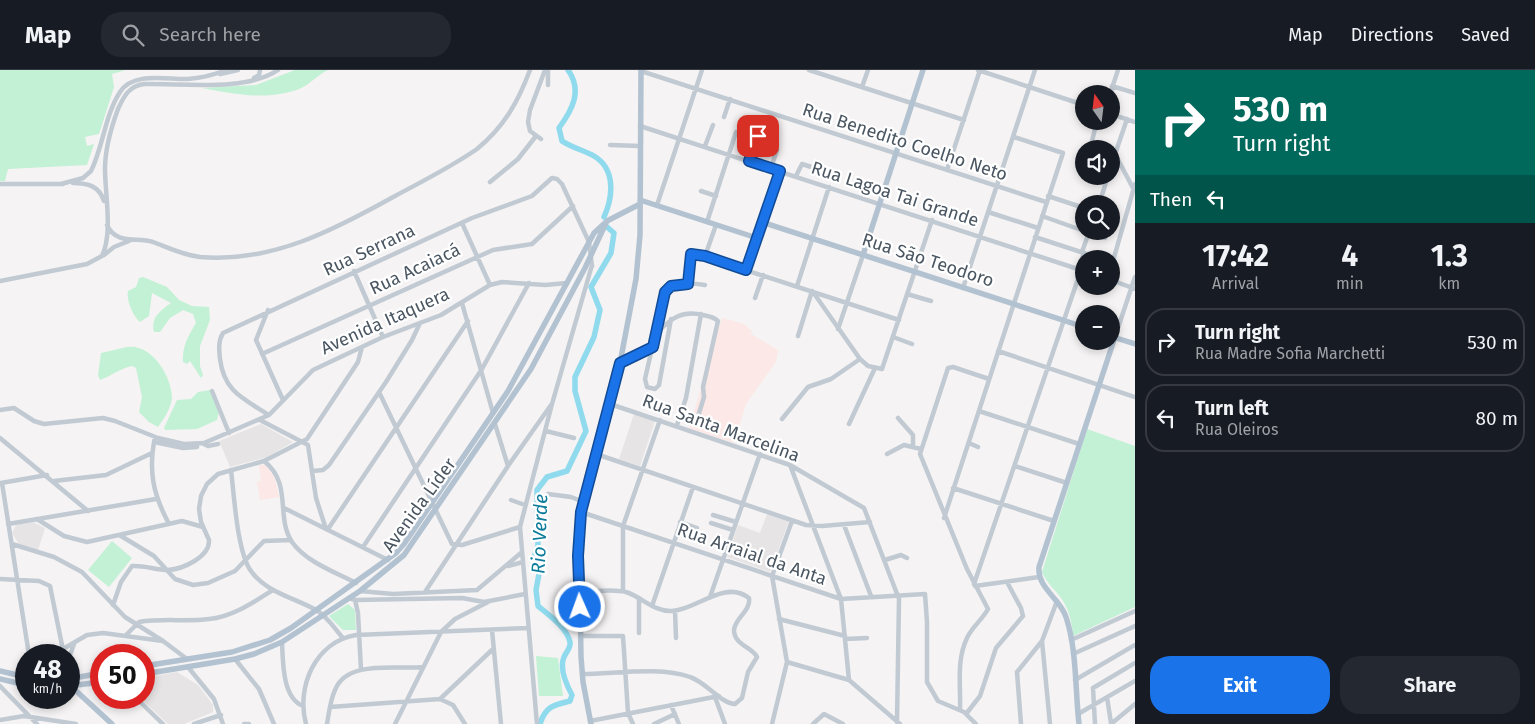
<!DOCTYPE html>
<html lang="en">
<head>
<meta charset="utf-8">
<style>
  body { margin:0; font-family:"Fira Sans",sans-serif; background:#242831; color:#f1f3f6; height:100vh; display:flex; flex-direction:column; font-size:19px; white-space:nowrap }
  * { box-sizing:border-box; margin:0 }
  p { font-size:16px; color:#9ea1a6 }
  .icon { flex:none; width:28px; height:28px; fill:none; stroke:currentColor; stroke-width:2; stroke-linecap:round; stroke-linejoin:round }
  .map { position:relative; flex:1; overflow:hidden }
  .panel { display:flex; flex-direction:column; background:#171b24; width:400px }
  .panel>* { flex:none }
  .banner { background:#00695c; color:#fff; overflow:hidden }
  .needle { width:32px; rotate:346deg }
  .buttons { position:absolute; left:1075px; top:15px; display:grid; gap:10px }
  .buttons a { display:grid; place-items:center; width:45px; height:45px; border-radius:50%; background:#171b24; box-shadow:0 2px 8px #0003; font-size:25px }
  .speed { position:absolute; left:15px; top:574px; display:flex; gap:10px; font-size:25px; font-weight:700; text-align:center }
  .speed>* { display:grid; place-content:center; width:65px; height:65px; border-radius:50%; background:#171b24; box-shadow:0 2px 8px #0003; line-height:1 }
  .speed small { font-size:12px; font-weight:400 }
  .speed .limit { border:8px solid #d22; background:#fff; color:#111 }
  .pin { position:absolute; display:grid; place-items:center; width:42px; height:42px; color:#fff; margin:-21px; border-radius:10px; box-shadow:0 2px 8px #0006 }
  .me { position:absolute; width:55px; margin:-28px; rotate:358deg; stroke-linejoin:round; filter:drop-shadow(0 0 4px #0008) }
  .turn { display:flex; align-items:center; gap:18px; height:105px; padding:0 15px; font-size:22px }
  .turn .icon { width:65px; height:65px; stroke-width:2.5 }
  .turn b { display:block; font-size:35px; line-height:42px }
  .then { display:flex; align-items:center; height:48px; padding:0 15px; background:#0003; gap:10px; font-size:19px }
  .eta { display:flex; justify-content:space-evenly; align-items:center; height:85px; text-align:center }
  .eta b { font-size:30px; font-weight:700; line-height:35px }
  .action { display:flex; gap:10px; margin-top:auto; padding:10px 15px }
  .action a { flex:1; height:58px; border-radius:20px; background:#1a73e8; color:#fff; font-size:20px; font-weight:700; line-height:58px; text-align:center }
  .action a+a { background:#242831; color:#f1f3f6 }
  ul { padding:0; list-style:none }
  li { display:flex; align-items:center; gap:15px; height:68px; margin:0 10px 8px; padding:0 5px; border:2px solid #363941; border-radius:20px }
  li div { flex:1 }
  li b { display:block; font-size:19px }
  li em { font-style:normal }
  header { display:flex; align-items:center; gap:30px; box-sizing:border-box; height:70px; padding:0 25px; background:#171b24; border-bottom:1px solid #363941 }
  header strong { font-size:24px }
  nav { display:flex; gap:28px; margin-inline-start:auto; font-size:18px }
  .search { width:350px; height:45px; background:#242831; display:flex; align-items:center; gap:12px; box-sizing:border-box; padding:0 18px; border-radius:20px; color:#9ea1a6; font-size:19px }
  main { display:flex; flex:1; min-height:0 }
  .map>svg:first-child { display:block }
  .education { fill:#e6e4e5 }
  .medical { fill:#fce8e6 }
  .green { fill:#c3f1d5 }
  .lines { fill:none; stroke-linecap:round; stroke-linejoin:round }
  .river { stroke:#90daee; stroke-width:5.5 }
  .minor { stroke:#c1cad2; stroke-width:4.5 }
  .major { stroke:#b3c2d1; stroke-width:5.5 }
  .route-casing { stroke:#114b97; stroke-width:12 }
  .route { stroke:#1a73e8; stroke-width:9 }
  .labels { text-anchor:middle; stroke-width:4.5; stroke-linejoin:round; paint-order:stroke }
  .street-label { font-size:18px; fill:#4a5661; stroke:#fff }
  .water-label { font-size:19px; font-style:italic; fill:#0c7c9b; stroke:#fff }
</style>
</head>
<body>
<header>
<strong>Map</strong>
<div class="search"><svg class="icon" aria-label="search" viewBox="0 0 24 24"><circle cx="10" cy="10" r="6"/><path d="M15 15l6 6"/></svg>Search here</div>
<nav><a>Map</a><a>Directions</a><a>Saved</a></nav>
</header>
<main>
<div class="map">
<svg width="1135" height="654" viewBox="0 0 1135 654">
  <rect width="100%" height="100%" fill="#f5f3f3"/>
  <path class="education" d="M634 344 655 351 640 396 619 389Z
    M261 354 293 372 267 387 230 397 219 371Z
    M767 444 789 451 770 502 727 487 738 455 760 463Z
    M33 452 45 458 38 480 19 474 12 463 16 455Z
    M177 602 198 615 213 635V642L184 654H168L140 628H144V608Z"/>
  <path class="medical" d="M722 248 744 254 752 261 751 264 778 280 776 292 746 334 734 373 689 358Z
    M259 395H265L274 405 279 427 260 430 257 412 261 411Z"/>
  <path class="green" d="M0 0H126L112 4 114 17 99 64 85 67 87 76 94 74 87 95 8 99 5 111H0Z
    M295 0H328C317 5 311 14 299 19 266 31 234 24 202 18L256 15Z
    M143 207 167 217 179 230 192 236 209 237 210 250 200 276V296L203 305 201 308 190 291 187 294 183 292C182 277 188 266 196 253L193 244 183 240 170 248 160 262H154C150 248 161 240 171 233L152 223 149 246 140 252C133 246 126 230 128 221L136 217 139 208Z
    M127 277C152 273 172 307 172 328 171 338 164 349 158 357L149 352 139 342 142 327 136 298 132 296C121 298 111 306 100 310L98 305 101 283Z
    M210 320 219 341 217 350 197 359 165 360 164 358 177 330 191 329 198 322Z
    M1087 359 1135 376V537L1073 566C1072 554 1070 542 1063 531 1056 520 1047 514 1042 502Z
    M112 471 132 488 109 517 88 500Z
    M348 534 355 540 356 560H343L329 546Z
    M536 586 558 588 563 626H539Z"/>
  <g class="lines">
    <path class="river" d="M568 0C583 21 572 40 559 58L562 71C572 78 584 80 594 86 616 99 613 127 604 147
      M540 654C545 637 553 635 570 631L572 625C566 614 559 599 564 587 566 582 571 578 570 572 567 558 549 545 538 536L536 520 539 504 535 484 538 475 537 420 547 407 567 401 586 361 575 321V307L594 267 600 240 591 217 611 183 614 163 607 157"/>
    <path class="minor" d="M809 0 964 50
      M978 0 1084 35
      M641 1 1046 132
      M220 4 238 0
      M254 8 259 5 260 0
      M548 15V0
      M1112 16 1135 23
      M862 17 868 0
      M1110 24 1118 0
      M1111 44 1135 52
      M724 47 730 29
      M640 56 1084 201
      M541 69 530 61 528 52 530 40 545 0
      M610 75 640 76
      M705 76 713 55
      M1090 79 1097 51
      M1115 84 1134 120
      M749 91 758 66
      M1111 96 1127 49
      M771 98 777 80
      M947 100 980 0
      M796 106 802 94 827 102
      M490 112 518 89 536 66
      M73 113C88 113 99 116 104 131
      M0 114H63
      M61 114 83 108 91 101C103 77 105 45 120 22 133 1 168 10 188 9 201 8 214 5 226 0
      M701 121 716 126
      M1048 126 1084 138
      M1101 128 1108 106
      M657 135 702 0
      M988 142 1038 158
      M1042 146 1084 161
      M1111 147H1112
      M707 152 736 62
      M762 152 780 101
      M462 153 490 215
      M107 155C116 175 136 167 153 172 169 178 183 185 200 187 272 193 334 160 395 126 423 111 451 97 477 79 504 57 518 32 530 0
      M1088 162 1105 168
      M1035 167 1099 188
      M1082 182 1089 162
      M104 185 114 177 129 171
      M705 186 716 155
      M1111 198 1135 114
      M1078 199 1084 183
      M746 200 757 168
      M354 201 383 267
      M1111 210 1135 219
      M0 211 87 194 102 186C113 163 105 124 105 99 105 78 111 58 118 39 124 26 129 16 144 14 182 13 246 22 278 0
      M688 214 691 184H696L899 250
      M797 216 829 117
      M963 218 1035 0
      M813 222 860 289 868 296 882 299 932 150
      M907 224 931 231
      M755 228 763 205
      M462 233 493 343
      M268 240 256 270 283 330
      M671 249 659 315 655 319 647 317 645 309 665 221C674 212 693 213 705 215
      M838 259 863 185
      M657 263C671 248 682 240 703 245 709 246 714 247 718 251L703 317 704 327 696 353
      M798 266 812 221
      M893 267 912 274
      M1115 267 1135 207
      M998 281 1135 327
      M262 284 493 180 532 174 573 136
      M620 293 653 277
      M212 321 229 363
      M379 322 452 474 462 475 520 457
      M610 334 790 395 864 438 899 529 897 652
      M0 340 14 338 34 351 44 354 103 348 115 351 158 368 184 374 204 373 269 345 313 300 383 267 441 245 490 215 502 212 545 215 567 213
      M979 341 1079 374
      M269 345C244 329 224 322 220 289 219 280 218 271 223 263L472 148 532 126 552 108 557 109 562 114 589 172 592 196
      M898 348 913 365V376
      M782 349 808 317 831 309 860 289
      M260 350 308 375 316 428 326 459
      M495 354 508 396
      M849 354 875 298
      M677 355 686 328 701 244
      M546 361 574 368
      M155 367C148 401 153 424 169 454
      M0 368 88 441
      M154 372 183 378 197 377V374
      M202 373 208 376 218 374
      M969 373 978 377
      M596 384 806 455 822 456 870 452
      M887 384 904 375 921 379
      M264 391C293 414 275 446 292 472 306 492 335 502 356 513
      M790 395 841 529 849 610
      M1015 396 1067 413
      M231 400C234 424 237 482 251 501 265 522 295 528 316 540 327 546 335 559 343 568
      M313 401 323 400 329 395 386 312 412 270 420 253
      M54 411 106 405 152 383
      M1 413 47 405
      M2 413 29 585
      M953 418 1054 451
      M548 424 571 427 584 432
      M511 430 525 435
      M284 438 388 490
      M581 442 841 529 925 524 927 552V612L938 631 964 642 976 654
      M713 445 736 452
      M944 448 1063 83 1014 67
      M37 449 64 466 87 472 182 451 203 457
      M680 452 697 458
      M711 453 733 460
      M8 454 156 429
      M844 455 871 526
      M328 459 468 251
      M121 466 154 486 175 509 193 515 208 513 235 501 264 471 291 470
      M12 474 54 487 82 502 125 547 163 571
      M363 477 482 299 529 213
      M885 490 901 485 907 488
      M508 496 523 492
      M0 509 39 511 50 516 64 585
      M974 514 1081 200
      M975 516 1039 507
      M360 521 393 524 477 520 522 482
      M623 521V456L660 350
      M425 522 508 396 551 335
      M579 522C594 522 612 518 626 522 642 527 654 542 672 541 696 540 725 509 749 528 751 541 735 548 734 560 734 575 752 577 757 587L748 602 742 628 735 634C720 633 706 612 690 607 659 596 615 604 582 604
      M710 527 760 384
      M349 528 355 530 462 528 484 532 525 524
      M355 530 358 543 361 600
      M113 535 121 512 132 496C144 495 156 500 168 500 183 499 210 487 209 470L201 452 199 439 201 426 207 414 218 404 264 391 307 369 358 292 362 277
      M652 536 693 417
      M675 541 676 568
      M779 549 845 566
      M565 552H580
      M492 560 501 654
      M639 563V528
      M126 565 139 552C162 548 186 552 209 549 232 547 254 532 273 520
      M581 566H623L628 643 633 654
      M845 569 867 568
      M1071 570 1135 541
      M282 572C283 591 282 628 303 636
      M63 579 87 565 103 563 163 571 187 589
      M1073 584 1135 556
      M69 588 74 574
      M235 589 259 619 274 654
      M787 592 849 610 900 654
      M188 597 214 629 223 654
      M1075 610 1135 575
      M0 616 37 654
      M715 627 725 654
      M1107 627 1111 653
      M136 628 163 654
      M440 629 493 579
      M671 635 679 654
      M330 637 440 629 453 635 465 654
      M960 640C961 616 956 591 967 568 972 557 982 550 988 539L967 499 920 384 948 298 953 297 989 309
      M966 644 980 626 996 578 1023 546 1021 538 1007 512
      M1078 644 1135 611
      M0 650 24 646 76 654
      M590 651 719 626
      M194 654 221 645
      M244 654H249
      M306 654C296 617 315 572 356 565L528 558
      M327 654C329 643 330 631 335 620 347 589 397 600 423 597
      M395 654 441 562 455 549 488 532
      M537 654 520 457 552 334 592 195
      M654 654 675 644
      M772 654 787 592 772 506 792 451
      M813 654 824 644 843 654
      M1021 654 1017 602 1042 571
      M1050 654 1042 571 1057 531
      M1095 654 1093 618 1135 593
      M1111 654 1135 634"/>
    <path class="major" d="M640 130 757 168 762 152 1084 257
      M863 185 923 0
      M1113 267 1135 274
      M144 596 232 582 270 570 291 558 396 483 404 474 508 321 594 163 607 151 640 134
      M0 601 26 607
      M144 604 235 589 254 584 282 572 360 521 404 485 531 299 585 198 606 153
      M0 609 26 615
      M69 609 101 603
      M70 609 74 619 112 654
      M69 616 101 612
      M591 654 583 612 581 587 579 459 588 414 620 293 636 209 640 165 641 0
      M1079 654C1075 619 1077 580 1066 547 1060 528 1037 518 1039 497L1115 267"/>
  </g>
  <g class="lines">
    <defs>
      <path id="route" d="M580 537 578 486 581 442 620 293 653 277 665 222 671 216 688 214 691 184 705 186 746 200 780 101 749 91 758 66"/>
    </defs>
    <use href="#route" class="route-casing"/>
    <use href="#route" class="route"/>
  </g>
  <g class="labels">
    <g class="street-label">
      <text transform="translate(905 72) rotate(18)" y="6">Rua Benedito Coelho Neto</text>
      <text transform="translate(895 124) rotate(18)" y="6">Rua Lagoa Tai Grande</text>
      <text transform="translate(369 180) rotate(-25)" y="6">Rua Serrana</text>
      <text transform="translate(928 190) rotate(18)" y="6">Rua São Teodoro</text>
      <text transform="translate(415 199) rotate(-25)" y="6">Rua Acaiacá</text>
      <text transform="translate(385 251) rotate(-24)" y="6">Avenida Itaquera</text>
      <text transform="translate(721 358) rotate(20)" y="6">Rua Santa Marcelina</text>
      <text transform="translate(419 435) rotate(-54)" y="6">Avenida Líder</text>
      <text transform="translate(752 484) rotate(19)" y="6">Rua Arraial da Anta</text>
    </g>
    <g class="water-label">
      <text transform="translate(539 464) rotate(-88)" y="7">Rio Verde</text>
    </g>
  </g>
</svg>
<div class="buttons">
<a><svg class="needle" viewBox="-14 -14 28 28"><path d="M0-13l5 13h-10z" fill="#e53935"/><path d="M0 13l5-13h-10z" fill="#9ea1a6"/></svg></a>
<a><svg class="icon" aria-label="sound" viewBox="0 0 24 24"><path d="M4 9h4l5-4v14l-5-4H4zM17 9q2 3 0 6"/></svg></a>
<a><svg class="icon" aria-label="search" viewBox="0 0 24 24"><circle cx="10" cy="10" r="6"/><path d="M15 15l6 6"/></svg></a>
<a>+</a>
<a>−</a>
</div>
<div class="speed"><div>48<small>km/h</small></div><div class="limit">50</div></div>
<div class="pin" style="left:758px;top:66px;background:#d93025"><svg class="icon" aria-label="arrive" viewBox="0 0 24 24"><path d="M6 21V4h12l-3 4 3 4H6"/></svg></div>
<svg class="me" style="left:580px;top:537px" viewBox="-20 -20 40 40"><circle r="17" fill="#1a73e8" stroke="#fff" stroke-width="3"/><path d="M0-11L8 9 0 5-8 9z" fill="#fff"/></svg>
</div>
<section class="panel">
<div class="banner">
<div class="turn"><svg class="icon" aria-label="right" viewBox="0 0 24 24"><path d="M7 20v-9h11M14 6l5 5-5 5"/></svg><div><b>530 m</b>Turn right</div></div>
<div class="then">Then<svg class="icon" aria-label="left" viewBox="0 0 24 24"><path d="M17 20v-9H6M10 6l-5 5 5 5"/></svg></div>
</div>
<div class="eta">
<div><b>17:42</b><p>Arrival</p></div>
<div><b>4</b><p>min</p></div>
<div><b>1.3</b><p>km</p></div>
</div>
<ul>
<li><svg class="icon" aria-label="right" viewBox="0 0 24 24"><path d="M7 20v-9h11M14 6l5 5-5 5"/></svg><div><b>Turn right</b><p>Rua Madre Sofia Marchetti</p></div><em>530 m</em></li>
<li><svg class="icon" aria-label="left" viewBox="0 0 24 24"><path d="M17 20v-9H6M10 6l-5 5 5 5"/></svg><div><b>Turn left</b><p>Rua Oleiros</p></div><em>80 m</em></li>
</ul>
<div class="action"><a>Exit</a><a>Share</a></div>
</section>
</main>
</body>
</html>
